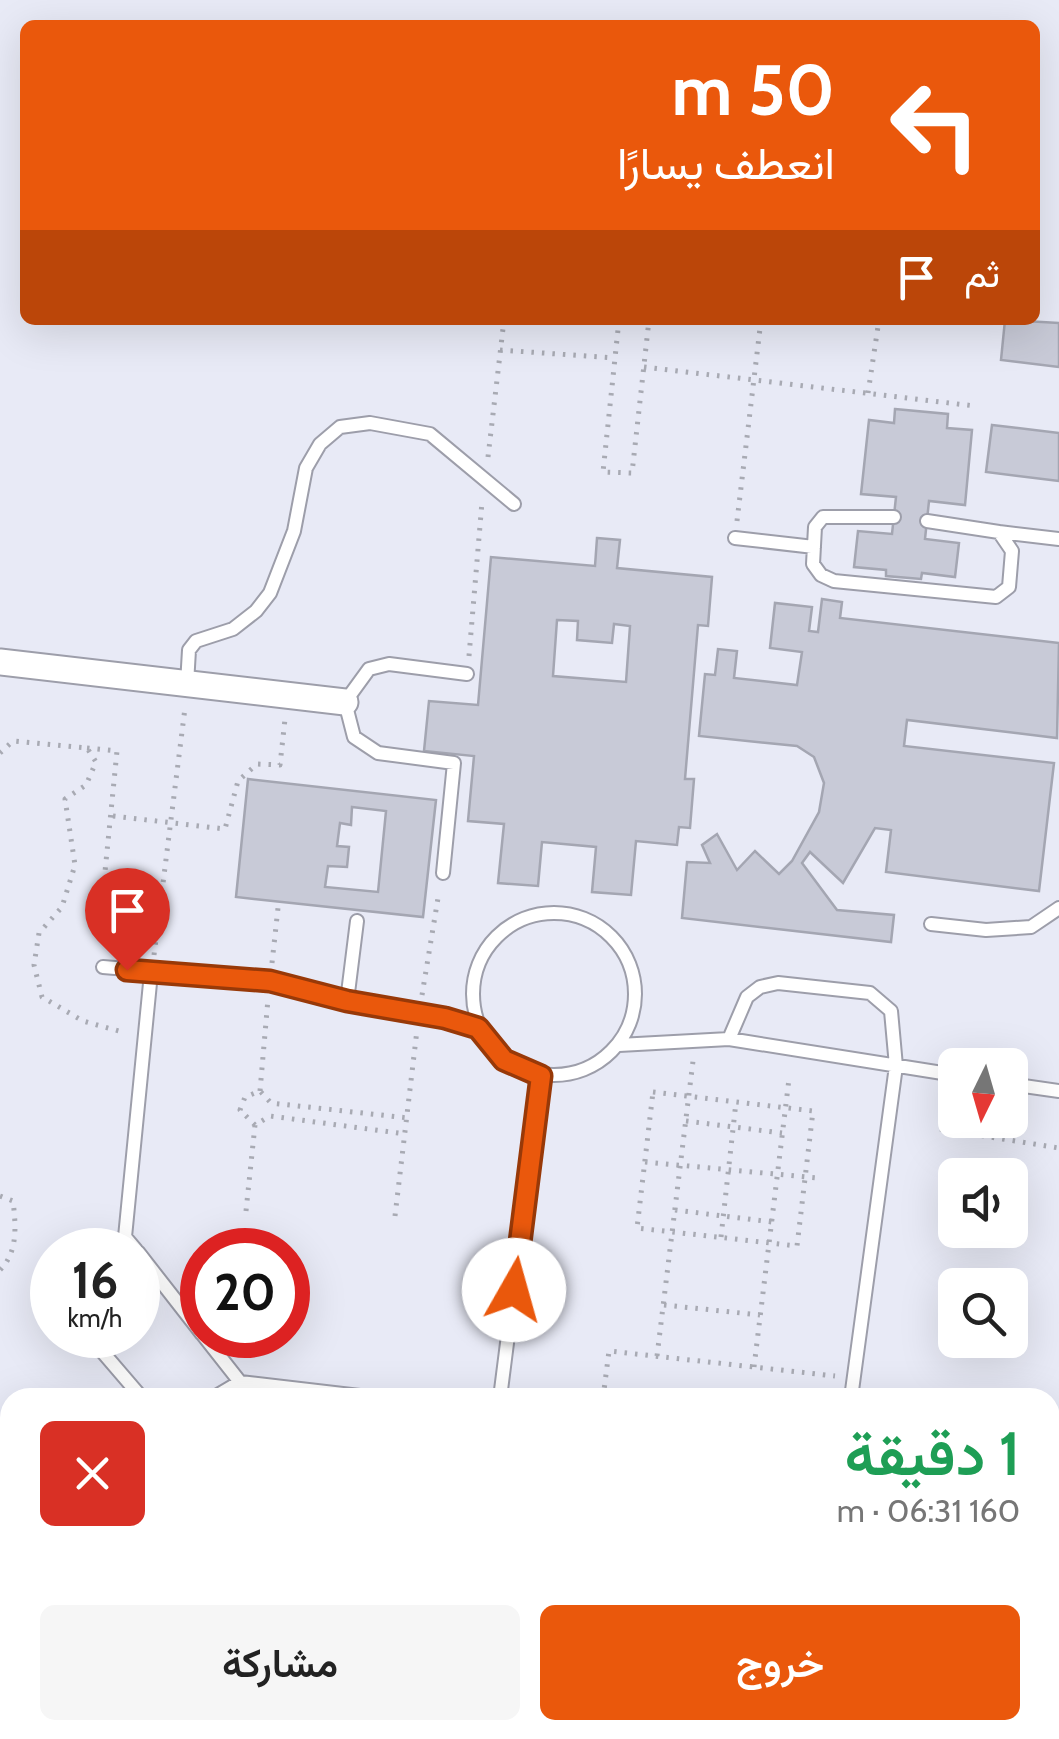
<!DOCTYPE html>
<html lang="ar">
<head>
<meta charset="utf-8">
<style>
  body { margin:0; font-family:Cabin,Vazirmatn,sans-serif; background:#f6f6f6; color:#222; direction:rtl; height:100vh; display:flex; flex-direction:column; font-size:38px; white-space:nowrap }
  * { box-sizing:border-box; margin:0 }
  p { font-size:32px; color:#767676 }
  .icon { flex:none; width:55px; height:55px; fill:none; stroke:currentColor; stroke-width:2; stroke-linecap:round; stroke-linejoin:round }
  .map { position:relative; flex:1; overflow:hidden; direction:ltr }
  .drawer { position:absolute; left:0px; top:1388px; width:1060px; height:352px; display:flex; flex-direction:column; background:#fff; border-radius:30px 30px 0 0; box-shadow:0 10px 40px #0002; direction:rtl }
  .drawer>* { flex:none }
  .guide { position:absolute; left:20px; top:20px; width:1020px; height:305px; border-radius:15px; box-shadow:0 10px 40px #0002; direction:rtl; background:#ea580c; color:#fff; overflow:hidden }
  .needle { width:65px; rotate:185deg }
  .buttons { position:absolute; left:938px; top:1048px; display:grid; gap:20px }
  .buttons a { display:grid; place-items:center; width:90px; height:90px; border-radius:15px; background:#fff; box-shadow:0 10px 40px #0002; font-size:50px }
  .speed { position:absolute; left:30px; top:1228px; display:flex; gap:20px; font-size:50px; font-weight:700; text-align:center }
  .speed>* { display:grid; place-content:center; width:130px; height:130px; border-radius:50%; background:#fff; box-shadow:0 10px 40px #0002; line-height:1 }
  .speed small { font-size:25px; font-weight:400 }
  .speed .limit { border:15px solid #d22; background:#fff; color:#111 }
  .pin { position:absolute; display:grid; place-items:center; width:85px; height:85px; color:#fff; margin:-102px -42px; border-radius:50% 50% 50% 0; rotate:-45deg; box-shadow:0 0 10px #0007 }
  .pin .icon { rotate:45deg }
  .me { position:absolute; width:110px; margin:-55px; rotate:7deg; stroke-linejoin:round; filter:drop-shadow(0 0 8px #0008) }
  .turn { display:flex; align-items:center; gap:35px; height:210px; padding:0 40px; font-size:45px }
  .turn .icon { width:130px; height:130px; stroke-width:2.5 }
  .turn b { display:block; font-size:70px; line-height:85px }
  .then { display:flex; align-items:center; height:95px; padding:0 40px; background:#0003; gap:20px; font-size:38px }
  .round { display:grid; place-items:center; flex:none; width:105px; height:105px; border-radius:15px; background:#f6f6f6 }
  .overview { display:flex; align-items:center; justify-content:space-between; height:170px; padding:0 40px }
  h1 { font-size:60px; font-weight:600; line-height:75px; color:#1e9e55 }
  .button { display:flex; gap:20px; margin-top:auto; padding:20px 40px }
  .button a { flex:1; height:115px; border-radius:15px; background:#ea580c; color:#fff; font-size:40px; font-weight:600; line-height:115px; text-align:center }
  .button a+a { background:#f6f6f6; color:#222 }
  .map>svg:first-child { display:block }
  .building { fill:#c8cad7; stroke:#a4a6b2; stroke-width:2.5; fill-rule:evenodd }
  .lines { fill:none; stroke-linecap:round; stroke-linejoin:round }
  .service-casing { stroke:#9d9eaa; stroke-width:16 }
  .minor-casing { stroke:#9d9eaa; stroke-width:29 }
  .path { stroke:#a8aab3; stroke-width:5; stroke-dasharray:2.5 8; stroke-linecap:butt }
  .service { stroke:#fff; stroke-width:12 }
  .minor { stroke:#fff; stroke-width:25 }
  .route-casing { stroke:#983908; stroke-width:25 }
  .route { stroke:#ea580c; stroke-width:18 }
</style>
</head>
<body>
<div class="map">
<svg width="1059" height="1739" viewBox="0 0 1059 1739">
  <rect width="100%" height="100%" fill="#e8eaf6"/>
  <path class="building" d="M1005 320 1059 323V367L1001 360Z
    M895 409 948 414 947 428 972 430 965 505 929 501 925 539 959 543 955 577 922 573 921 579 886 576V570L854 567 858 531 892 534 896 497 861 494 869 420 894 423Z
    M992 425 1059 433V481L986 472Z
    M597 538 620 540 617 568 712 577 708 626 698 625 685 779H694L690 828 679 827 677 845 636 841 631 895 592 892 596 847 542 842 538 886 498 883 504 824 468 821 474 756 424 751 429 701 478 705 491 557 595 566ZM557 620 578 621 577 640 612 643 614 624 630 626 626 682 553 676Z
    M822 599 842 602 840 618 1059 643 1057 738 907 720 904 746 1054 763 1039 891 886 872 891 830 875 828 843 883 810 852 802 863 837 910 894 915 891 942 682 918 687 862 710 863 702 845 717 834 737 870 755 851 779 874 792 861 819 812 824 783 814 757 797 746 699 736 705 674 715 675 718 649 737 651 734 678 797 685 802 652 770 648 775 603 812 607 809 631 818 632Z
    M248 779 436 800 423 917 236 897ZM352 807 386 811 378 892 325 887 328 866 347 867 349 847 337 846 340 823 351 825Z"/>
  <g class="lines">
    <defs>
      <path id="service" d="M894 517H823L815 527 813 564 821 575 834 581 996 597 1009 587 1012 551 999 532 927 521
        M999 532 1059 539
        M735 538 814 547
        M187 684 189 650 196 641 233 629 256 611 270 593 294 531 306 468 320 444 340 427 370 423 430 434 514 504
        M443 873 454 763 378 753 354 737 345 702 369 669 389 664 467 674
        M473 994a81 81 0 1 1 162 0a81 81 0 1 1-162 0Z
        M357 921 347 1001 445 1018 478 1029
        M931 924 986 930 1031 927 1059 908
        M103 967 270 981 347 1001
        M729 1039 747 997 760 987 778 983 870 993 891 1011 896 1066 851 1398
        M619 1045 729 1039 955 1075
        M1010 1084 1059 1091
        M110 1250 125 1237
        M136 1250 125 1237 151 973
        M138 1252 202 1334
        M88 1335 142 1398
        M203 1335 240 1382
        M213 1398 240 1382 377 1398
        M500 1398 541 1076
        M531 1730 540 1739
        M203 1739 205 1730
        M341 1739 351 1730
        M456 1739 457 1730
        M805 1739 806 1730"/>
      <path id="minor" d="M0 662 345 702"/>
    </defs>
    <use href="#service" class="service-casing"/>
    <use href="#minor" class="minor-casing"/>
    <path class="path" d="M619 320 603 472 632 473 649 320
      M500 350 615 358
      M644 367 975 406
      M868 393 879 320
      M488 457 504 320
      M737 521 761 320
      M469 656 482 502
      M87 748 117 751 99 932
      M0 753 13 741 87 748 96 762 86 785 65 799 75 865 62 907 39 933 34 965 42 997 83 1021 126 1033
      M113 816 225 829 238 781 257 764 280 765 285 719
      M154 955 185 708
      M272 963 278 908
      M422 995 439 892
      M260 1091 268 999
      M653 1092 813 1111 797 1246 637 1228Z
      M686 1121 782 1133
      M255 1125 240 1110 245 1097 260 1091 271 1103 408 1118
      M940 1129 1059 1148
      M645 1162 818 1178
      M0 1196 13 1201C16 1226 18 1252 0 1270
      M675 1210 772 1222
      M246 1211 255 1125 270 1116 406 1134
      M395 1216 417 1030
      M721 1237 736 1102
      M664 1305 760 1315
      M657 1356 693 1061
      M754 1367 789 1079
      M603 1398 609 1351 835 1376
      M1050 1463 1059 1464
      M1050 1484 1059 1485
      M0 1617 10 1580
      M737 1739 738 1730"/>
    <use href="#service" class="service"/>
    <use href="#minor" class="minor"/>
  </g>
  <g class="lines">
    <defs>
      <path id="route" d="M127 970 270 981 347 1001 445 1018 478 1028 504 1060 541 1076 514 1290"/>
    </defs>
    <use href="#route" class="route-casing"/>
    <use href="#route" class="route"/>
  </g>
</svg>
<div class="buttons">
<a><svg class="needle" viewBox="-14 -14 28 28"><path d="M0-13l5 13h-10z" fill="#e53935"/><path d="M0 13l5-13h-10z" fill="#767676"/></svg></a>
<a><svg class="icon" aria-label="sound" viewBox="0 0 24 24"><path d="M4 9h4l5-4v14l-5-4H4zM17 9q2 3 0 6"/></svg></a>
<a><svg class="icon" aria-label="search" viewBox="0 0 24 24"><circle cx="10" cy="10" r="6"/><path d="M15 15l6 6"/></svg></a>
</div>
<div class="speed"><div>16<small>km/h</small></div><div class="limit">20</div></div>
<div class="pin" style="left:127px;top:970px;background:#d93025"><svg class="icon" aria-label="arrive" viewBox="0 0 24 24"><path d="M6 21V4h12l-3 4 3 4H6"/></svg></div>
<svg class="me" style="left:514px;top:1290px" viewBox="-20 -20 40 40"><circle r="19" fill="#fff"/><path d="M0-13L10 11 0 6-10 11z" fill="#ea580c"/></svg>
<div class="guide">
<div class="turn"><svg class="icon" aria-label="left" viewBox="0 0 24 24"><path d="M17 20v-9H6M10 6l-5 5 5 5"/></svg><div><b>50 m</b>انعطف يسارًا</div></div>
<div class="then">ثم<svg class="icon" aria-label="arrive" viewBox="0 0 24 24"><path d="M6 21V4h12l-3 4 3 4H6"/></svg></div>
</div>
<section class="drawer">
<div class="overview"><div><h1>1 دقيقة</h1><p>160 m · 06:31</p></div><a class="round" style="background:#d93025;color:#fff"><svg class="icon" aria-label="close" viewBox="0 0 24 24"><path d="M6 6l12 12M18 6L6 18"/></svg></a></div>
<div class="button"><a>خروج</a><a>مشاركة</a></div>
</section>
</div>
</body>
</html>
